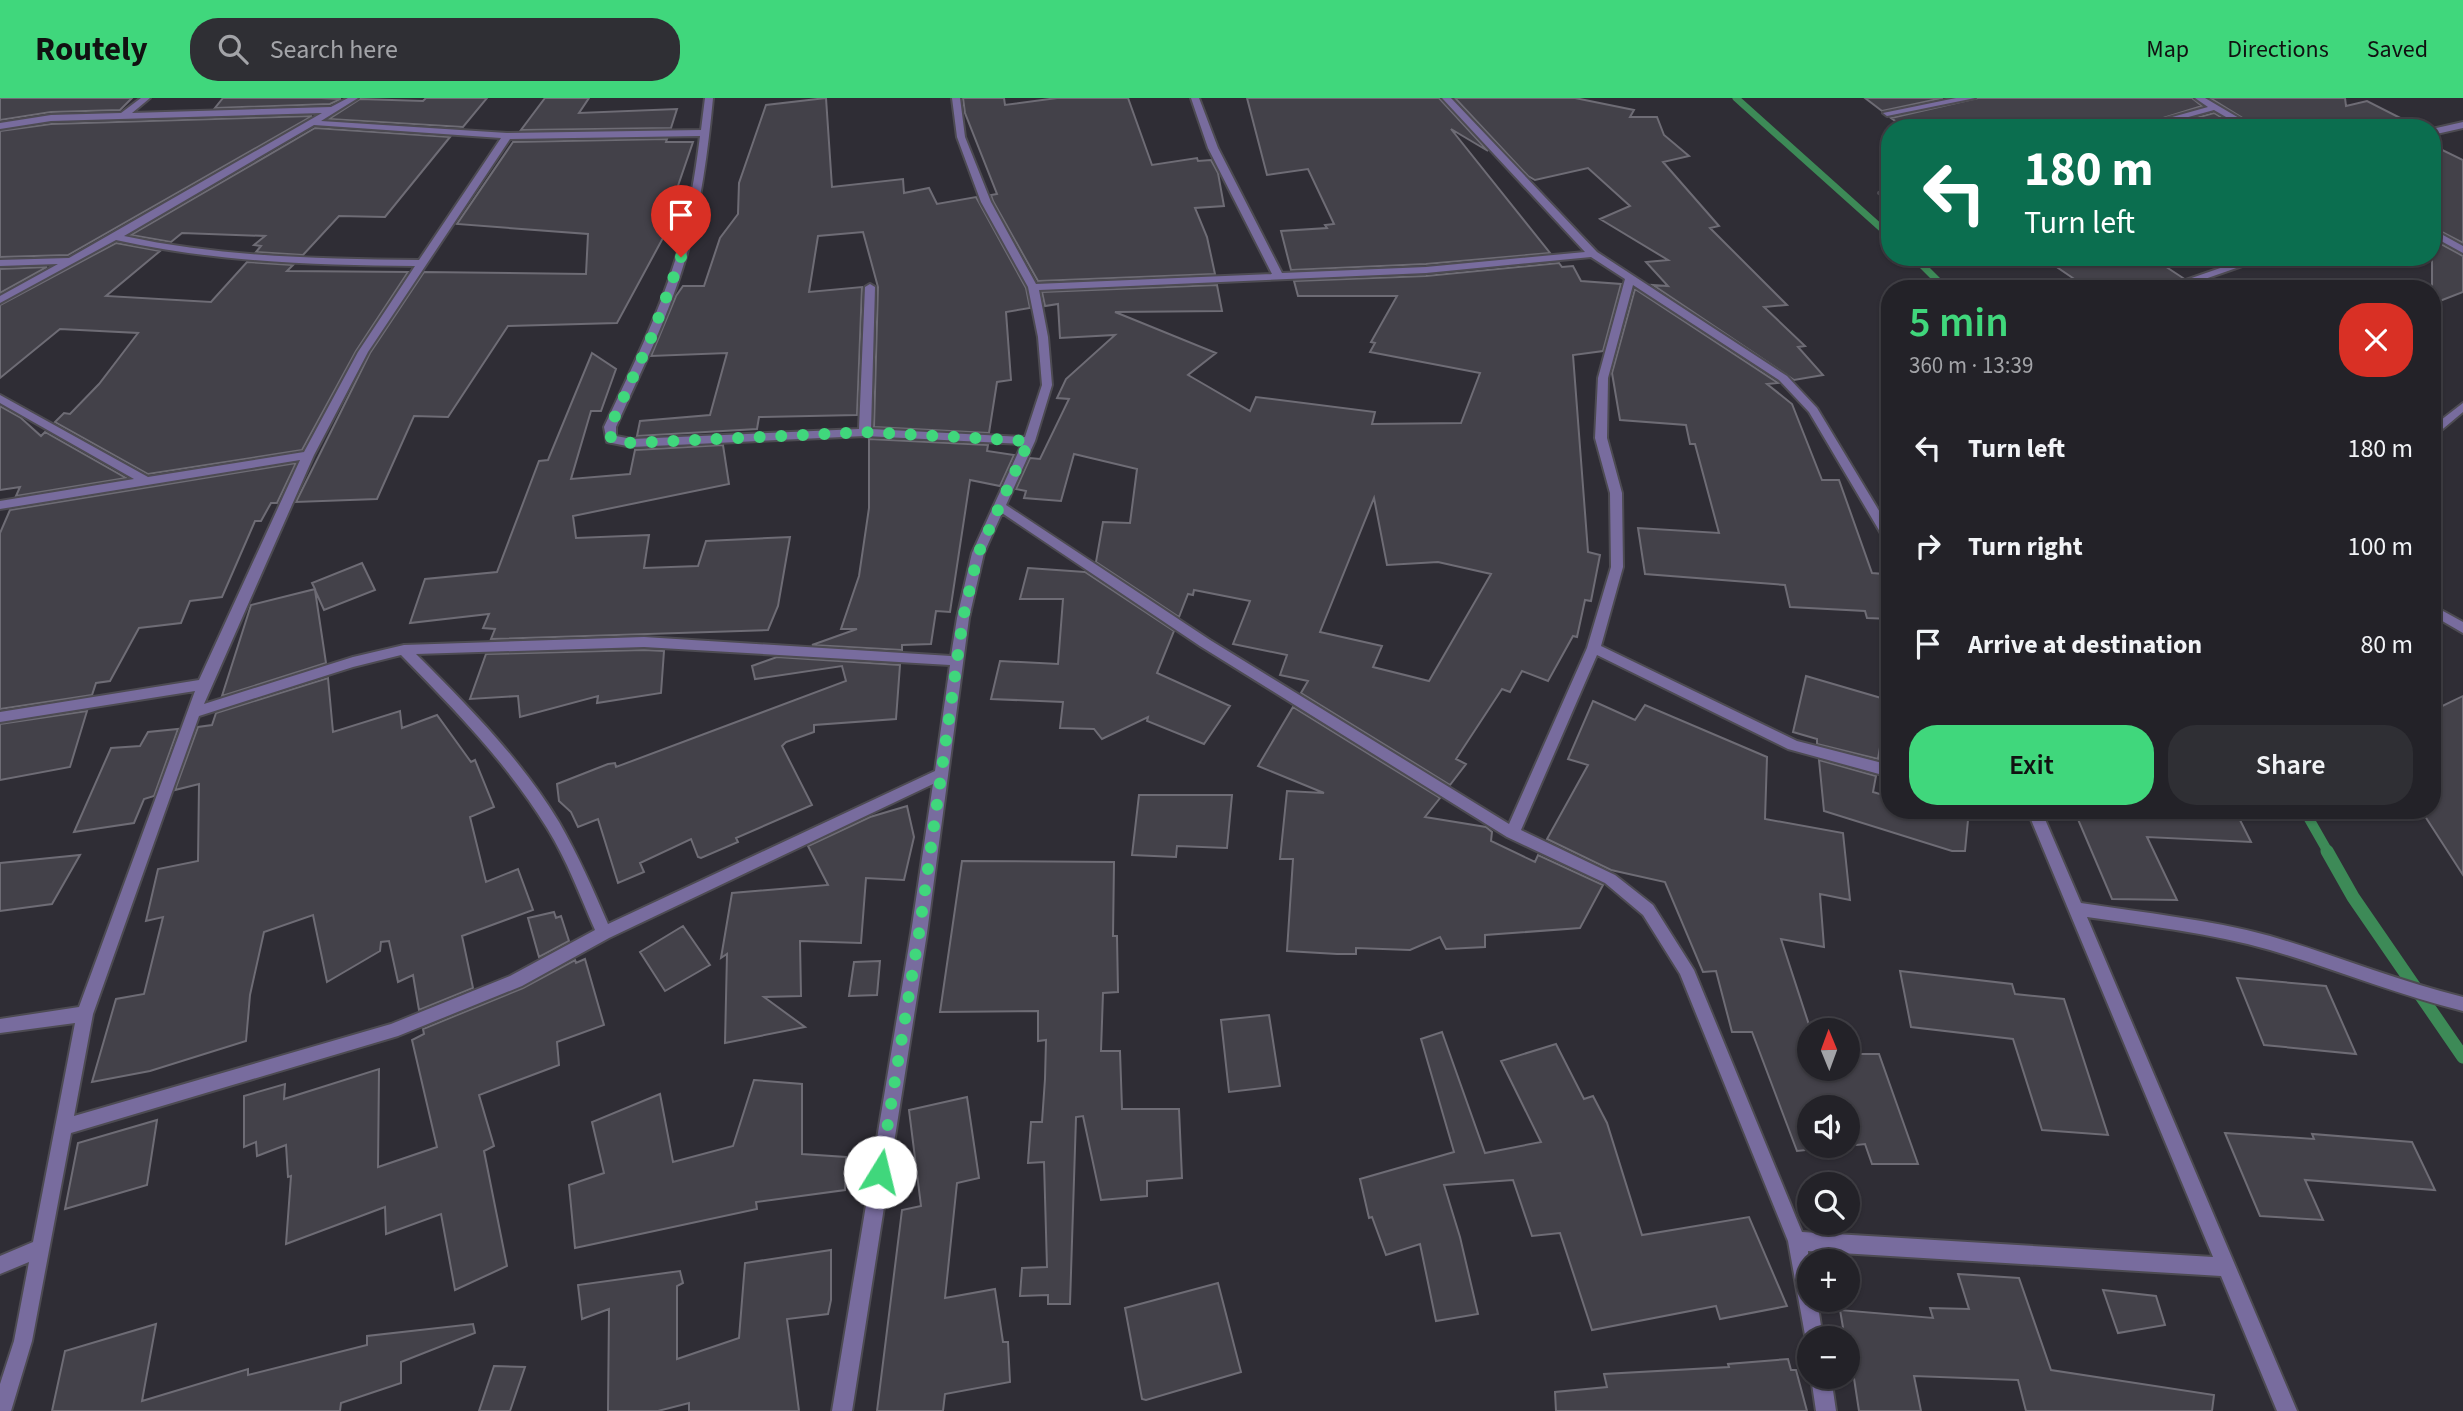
<!DOCTYPE html>
<html lang="en">
<head>
<meta charset="utf-8">
<style>
  body { margin:0; font-family:"Source Sans 3",sans-serif; background:#2f2f34; color:#f1f3f6; height:100vh; display:flex; flex-direction:column; font-size:26px; white-space:nowrap }
  * { box-sizing:border-box; margin:0 }
  p { font-size:23px; color:#a3a4a8 }
  .icon { flex:none; width:38px; height:38px; fill:none; stroke:currentColor; stroke-width:2; stroke-linecap:round; stroke-linejoin:round }
  .map { position:relative; flex:1; overflow:hidden }
  .side { position:absolute; left:1881px; top:182px; width:560px; height:539px; display:flex; flex-direction:column; background:#232228; border-radius:28px; box-shadow:0 2px 5px #0004,0 0 0 2px #403f45 }
  .side>* { flex:none }
  .hud { position:absolute; left:1881px; top:21px; width:560px; height:147px; border-radius:28px; box-shadow:0 2px 5px #0004,0 0 0 2px #403f45; background:#0b6e4f; color:#fff; overflow:hidden }
  .needle { width:46px; rotate:359deg }
  .tools { position:absolute; left:1797px; top:920px; display:grid; gap:14px }
  .tools a { display:grid; place-items:center; width:63px; height:63px; border-radius:50%; background:#232228; box-shadow:0 2px 5px #0004,0 0 0 2px #403f45; font-size:35px }
  .pin { position:absolute; display:grid; place-items:center; width:60px; height:60px; color:#fff; margin:-72px -30px; border-radius:50% 50% 50% 0; rotate:-45deg; box-shadow:0 0 7px #0007 }
  .pin .icon { rotate:45deg }
  .me { position:absolute; width:77px; margin:-38px; rotate:9deg; stroke-linejoin:round; filter:drop-shadow(0 0 5px #0008) }
  .turn { display:flex; align-items:center; gap:24px; height:147px; padding:0 28px; font-size:32px }
  .turn .icon { width:91px; height:91px; stroke-width:2.5 }
  .turn b { display:block; font-size:49px; line-height:60px }
  .round { display:grid; place-items:center; flex:none; width:74px; height:74px; border-radius:28px; background:#2f2f34 }
  .summary { display:flex; align-items:center; justify-content:space-between; height:119px; padding:0 28px }
  h1 { font-size:42px; font-weight:600; line-height:52px; color:#40d77c }
  .button { display:flex; gap:14px; margin-top:auto; padding:14px 28px }
  .button a { flex:1; height:80px; border-radius:28px; background:#40d77c; color:#111; font-size:28px; font-weight:600; line-height:80px; text-align:center }
  .button a+a { background:#2f2f34; color:#f1f3f6 }
  ul { padding:0; list-style:none }
  li { display:flex; align-items:center; gap:21px; height:98px; padding:0 28px }
  li div { flex:1 }
  li b { display:block; font-size:26px }
  li em { font-style:normal }
  header { display:flex; align-items:center; gap:42px; box-sizing:border-box; height:98px; padding:0 35px; background:#40d77c; color:#111 }
  header strong { font-size:33px }
  nav { display:flex; gap:38px; margin-inline-start:auto; font-size:24px }
  .search { width:490px; height:63px; background:#2f2f34; display:flex; align-items:center; gap:18px; box-sizing:border-box; padding:0 24px; border-radius:28px; color:#a3a4a8; font-size:26px }
  .map>svg:first-child { display:block }
  .lines { fill:none; stroke-linecap:round; stroke-linejoin:round }
  .stream-far2 { stroke:#3d8a57; stroke-width:7 }
  .stream-far1 { stroke:#3d8a57; stroke-width:10 }
  .stream { stroke:#3d8a57; stroke-width:13 }
  .building { fill:#434149; stroke:#6e6c75; stroke-width:2; fill-rule:evenodd }
  .street-casing { stroke:#4d4b52; stroke-width:4 }
  .street { fill:#786c9e; fill-rule:evenodd }
  .route { stroke:#40d77c; stroke-width:12; stroke-dasharray:0 21.6 }
</style>
</head>
<body>
<header>
<strong>Routely</strong>
<div class="search"><svg class="icon" aria-label="search" viewBox="0 0 24 24"><circle cx="10" cy="10" r="6"/><path d="M15 15l6 6"/></svg>Search here</div>
<nav><a>Map</a><a>Directions</a><a>Saved</a></nav>
</header>
<div class="map">
<svg width="2463" height="1313" viewBox="0 0 2463 1313">
  <rect width="100%" height="100%" fill="#2f2d35"/>
  <g class="lines">
    <path class="stream-far2" d="M1736 0 1890 138
      M1914 159 1946 191"/>
    <path class="stream-far1" d="M2304 712 2328 754"/>
    <path class="stream" d="M2327 753 2353 799 2463 959"/>
  </g>
  <path class="building" d="M0 0H132L120 12 51 14 0 22Z
    M223 0H321L341 1 330 6 215 10Z
    M426 0H487L463 29 329 21 360 1 423 3Z
    M545 0H589L579 15 677 11 671 30 521 32Z
    M826 0 832 89 903 81 904 95 929 90 937 106 976 99 1026 190 1030 210 1006 214 1011 282 997 284 989 335 874 329 878 189 863 134 818 138 809 194 862 189 857 317 759 319 757 331 637 338 640 323 710 317 727 255 651 258 676 198 683 188H704L720 140 738 116 739 85 766 7Z
    M963 0H1004L1005 7 1057 0H1128L1152 67 1197 60 1198 63 1211 62 1218 75 1224 108 1195 110 1207 139 1215 176 1038 183 993 103 991 97 997 96 965 15Z
    M1247 0H1439L1488 53 1451 31 1550 155 1426 166 1291 172 1281 133 1327 130 1325 127 1334 126 1308 71 1267 77Z
    M1455 0H1575L1634 12 1630 19H1657L1664 37 1689 58 1663 64 1719 128 1710 130 1787 207 1764 209 1805 248 1798 249 1823 277 1794 282 1653 187 1668 188 1646 164 1668 162 1600 121 1630 108 1588 70 1535 82 1528 78Z
    M1865 0H1943L1882 13Z
    M1978 0H2192L2202 8 2131 30H1905L1891 20Z
    M2210 0H2345L2346 8 2367 3 2420 30H2259Z
    M2214 15 2239 30H2159Z
    M312 18 68 157 0 159V33L51 26Z
    M315 30 450 39 385 119 339 118 303 157 256 154 261 148 254 147 265 138 182 135 171 144 131 137Z
    M667 41 666 44H693L669 114H677L617 225 508 228 448 319 414 318 377 401 296 404 370 255 424 174 586 176 588 136 457 126 513 44Z
    M2432 47 2463 62V145L2432 129Z
    M2432 141 2463 158V194L2432 206Z
    M116 145 160 153 106 198 211 204 247 164 293 167 287 173 408 174 356 253 302 352 148 376 55 324 64 315 70 316 99 286 138 235 60 231 0 280V207Z
    M2042 159H2151L2183 180 2158 191H2089Z
    M1559 165 1562 169 1573 168 1581 183 1621 186 1603 253 1573 257 1588 454 1600 457 1591 503 1585 502 1577 539 1573 538 1548 583 1522 573 1510 594 1502 591 1456 661 1466 666 1450 687 1301 595 1308 583 1280 577 1287 557 1233 546 1250 503 1194 492 1193 497 1188 496 1179 519 1096 464 1103 424 1130 425 1137 371 1074 356 1061 403 1024 400 1026 393 1016 391 1030 360 1040 361 1069 301 1057 300 1066 281 1115 237 1060 240 1058 206 1045 208 1042 194 1217 187 1222 213 1115 214 1216 255 1188 277 1250 313 1256 299 1375 314 1372 326 1461 325 1480 275 1370 254 1375 245 1371 244 1397 198H1298L1294 183 1426 178ZM1374 400 1387 467 1438 464 1491 476 1429 583 1373 569 1382 548 1320 534Z
    M47 169 0 195V171Z
    M1635 191 1778 285 1767 286 1792 306 1822 382H1839L1872 475 1884 476 1890 495V521L1867 520 1865 513 1790 509 1785 487 1645 476 1638 430 1719 435 1695 346H1690L1686 327 1620 322 1612 275Z
    M592 255 616 271 601 313H591L571 381 630 376 635 352 723 347 729 386 573 418 576 440 649 437 644 470 698 468 706 443 790 439 778 508 768 532 491 541 495 531 483 530 489 516 410 525 425 481 497 474 539 363 548 362Z
    M0 308 21 320 41 338 45 334 126 380 16 398 20 389 0 392Z
    M869 341 988 347 987 353 1014 357 1000 388 970 382 950 514 936 513 931 546 902 547V552L812 547 857 531H841L859 478 869 410Z
    M296 365 277 405H271L261 423H255L222 499 190 503 181 525 139 530 110 583 96 585 92 597 0 611V435L10 412Z
    M362 465 375 492 324 512 315 492 326 565 222 598 251 507 315 491 312 485Z
    M1028 470 1085 474 1174 533 1157 575 1230 608 1204 646 1147 623 1148 619 1102 641 1094 631 1060 630 1063 604 991 601 1000 563 1058 566 1063 501H1020Z
    M644 552 664 553 661 595 597 605 598 598 520 619 518 598 470 601 486 556Z
    M777 559 900 567 896 621 814 627V634L786 644 782 648 812 707 736 740 738 744 701 760 698 759 691 741 640 765 644 774 618 785 598 721 578 729 571 714 559 703 557 686 608 666 615 665 616 669 846 583 842 568 755 581 752 568Z
    M1806 578 1888 602 1878 661 1817 646V641L1793 634Z
    M328 580 333 634 400 613 402 630 437 617 471 664 475 662 494 709 470 719 486 784 518 771 533 812 462 838 473 890 419 912 413 877 398 884 389 843 381 844 380 853 327 884 313 817 264 834 250 897 246 943 150 973 92 984 116 901 144 896 163 819 146 823 158 771 198 763 199 686 175 692 198 629 212 627 216 615Z
    M2463 598V777L2421 712H2432V613Z
    M1593 603 1635 622 1645 607 1767 659 1765 721 1843 735 1850 802 1820 796 1824 849 1781 841 1811 933 1810 971H1848V956H1879L1918 1066H1872L1865 1046 1848 1048V1010H1810V1048H1845L1797 1053 1752 934H1732L1716 873 1703 874 1665 784 1611 772 1547 741 1588 667 1568 661Z
    M1293 609 1440 700 1425 719 1486 729 1492 734 1491 743 1535 764 1538 757 1603 787 1580 830 1485 837V849L1446 851 1440 839 1410 852 1356 850V856H1337L1287 853 1293 761H1280L1287 693 1324 695 1258 668Z
    M87 613 70 669 0 682V626Z
    M178 631 154 698 144 701 134 725 74 734 111 650 140 648 148 634Z
    M1819 662 1876 678 1873 694 1890 699V712H1934L1968 722 1965 753H1952L1824 713Z
    M1139 697H1232L1227 750 1177 748 1176 759 1132 757Z
    M907 708 914 739 904 782 866 780 861 845 800 843 801 898 764 899 805 929 725 945 727 856 721 860 732 795 828 787 808 748 870 719Z
    M2074 712H2235L2251 744 2147 739 2177 802 2112 801Z
    M80 757 52 806 0 813V765Z
    M962 763 1114 764 1113 838H1117L1118 894 1103 895 1101 953H1120L1122 1011H1179L1182 1080 1147 1083V1098L1101 1102 1083 1018 1076 1019 1070 1206H1048V1197L1020 1198 1022 1170 1047 1169 1044 1064 1028 1065 1031 1024H1042L1045 981 1046 942 1038 943V913L940 914Z
    M554 814 556 820 561 818 569 843 539 859 528 820Z
    M683 828 710 867 665 893 640 854Z
    M585 861 604 927 557 944 559 967 479 997 494 1048 484 1053 507 1168 455 1192 441 1116 386 1136 385 1109 286 1146 291 1078 288 1079 286 1047 257 1058 256 1044 244 1049V998L285 986 284 1001 379 971 378 1069 437 1049 412 942 424 936 423 931 523 890 575 862 576 865Z
    M880 863 877 897 849 898 854 864Z
    M1900 873 2012 886 2015 896 2064 901 2108 1037 2042 1032 2013 941 1911 929Z
    M2237 880 2326 888 2356 956 2264 947Z
    M1269 917 1280 988 1229 994 1221 922Z
    M1442 934 1485 1055 1541 1044 1501 963 1556 946 1584 1001 1593 998 1607 1025 1642 1137 1749 1119 1787 1208 1720 1221 1716 1208 1592 1232 1560 1135 1532 1138 1513 1082 1444 1087 1460 1139 1478 1216 1436 1223 1420 1146 1386 1157 1372 1119 1369 1120 1360 1081 1454 1054 1421 941Z
    M754 982 802 986V1056L846 1059 845 1092 756 1104 757 1111 575 1150 569 1087 604 1075 592 1024 660 996 673 1064 733 1048Z
    M967 999 979 1080 957 1085 945 1200 995 1191 1003 1244H1008L1010 1284 945 1296 943 1313H877L902 1112 921 1108 909 1012Z
    M157 1022 147 1087 65 1111 78 1045Z
    M2225 1035 2314 1041 2312 1036 2412 1044 2435 1092 2305 1082 2323 1122 2260 1118Z
    M831 1152V1202L828 1216 787 1221 799 1313H689V1305L658 1313H608L609 1211 582 1221 578 1187 680 1173 683 1185 677 1188V1261L739 1240 745 1165Z
    M1958 1176 2019 1180 2051 1272 2214 1297 2212 1313H2026L2018 1282 1914 1278 1921 1313H1859L1848 1241H1845L1840 1212 1933 1220 1930 1210 1969 1211Z
    M1218 1185 1241 1274 1146 1302 1142 1301 1125 1210Z
    M2103 1192 2156 1198 2165 1227 2118 1235Z
    M156 1226 142 1303 248 1271V1277L367 1247V1238L473 1226 475 1235 401 1264V1285L341 1305 340 1313H52L65 1253Z
    M1788 1261 1791 1272H1796L1807 1313H1556L1555 1294 1607 1289 1604 1276 1729 1269 1728 1266Z
    M494 1268 525 1269 510 1313H479Z"/>
  <g class="lines">
    <defs>
      <path id="street" d="M141 0H150L132 15 331 9 348 0H358L321 23 507 35 701 32 705 0H713C708 53 701 107 686 159 669 218 641 273 616 329V338L632 341 859 331 865 189 870 186 875 189 871 331 1025 339 1042 287 1038 239 1028 189 981 104 957 39 952 0H960L965 39 991 104 1036 186 1272 176 1208 50 1191 0H1199L1218 50 1282 175 1426 169 1585 154 1442 0H1451L1597 154 1787 278 1817 310 1890 431V445L1886 444 1809 314 1779 282 1633 187 1608 280 1607 340 1622 395 1623 469 1601 548 1797 643 1890 667V679L1788 651 1597 557 1521 732 1615 777 1653 807 1694 872 1802 1134 2213 1159 2027 712H2041L2081 805C2144 815 2208 821 2270 838 2335 857 2397 883 2463 899V913C2397 897 2335 871 2270 852 2211 835 2148 828 2087 819L2297 1313H2277L2221 1178 1808 1153 1810 1202H1817L1823 1241H1810V1249L1807 1248 1788 1143 1680 876 1643 817 1605 785 1507 739 1200 548 1002 415 984 455 969 520 927 835 852 1313H832L911 835 933 686 609 840 522 888 398 938 71 1035 32 1243 11 1313H0V1286L14 1243 29 1164 0 1176V1158L33 1144 75 925 0 935V921L79 909 195 593 0 624V614L199 582 300 362 0 411V403L134 381 0 305V297L148 379 304 354 358 254 415 168C314 167 215 164 116 142L0 205V198L58 166 0 168V162L69 160 322 15 51 23 0 31V25L51 17 121 15ZM314 27 501 40 419 162C320 161 221 159 124 138ZM700 38C695 79 688 120 676 160 658 218 630 274 604 329L607 344 632 349 865 338 1022 346 972 455 957 520 951 558 644 539 404 547 353 559 204 606 314 357 368 254 510 41ZM1591 159 1625 181 1598 280 1595 340 1610 395 1611 469 1587 550 1509 726 1210 542 1006 407 1035 343 1052 287 1048 239 1039 192 1426 175ZM644 549 950 567 935 673 608 826C593 791 578 757 559 724 521 661 468 608 416 556ZM401 557C454 611 507 665 547 730 567 762 580 798 595 832L510 878 391 926 74 1018 93 916 199 618 353 569Z
        M1956 0H1975L1887 18 1883 15Z
        M2195 0H2205L2256 30H2245L2214 12 2148 30H2133L2208 9Z
        M2463 24V30L2432 37V31Z
        M1890 91V97L1884 98 1879 95Z
        M2432 131 2463 148V155L2432 138Z
        M2252 159H2268L2176 191H2160Z
        M2463 305V314L2432 340V329Z
        M2432 507 2463 524V535L2432 517Z
        M1811 1279H1831L1836 1313H1816Z"/>
    </defs>
    <use href="#street" class="street-casing"/>
    <use href="#street" class="street"/>
  </g>
  <g class="lines">
    <path class="route" d="M681 159 651 240 610 329 611 341 632 345 865 334 1029 343 978 456 963 520 919 835 880 1074"/>
  </g>
</svg>
<div class="tools">
<a><svg class="needle" viewBox="-14 -14 28 28"><path d="M0-13l5 13h-10z" fill="#e53935"/><path d="M0 13l5-13h-10z" fill="#a3a4a8"/></svg></a>
<a><svg class="icon" aria-label="sound" viewBox="0 0 24 24"><path d="M4 9h4l5-4v14l-5-4H4zM17 9q2 3 0 6"/></svg></a>
<a><svg class="icon" aria-label="search" viewBox="0 0 24 24"><circle cx="10" cy="10" r="6"/><path d="M15 15l6 6"/></svg></a>
<a>+</a>
<a>−</a>
</div>
<div class="pin" style="left:681px;top:159px;background:#d93025"><svg class="icon" aria-label="arrive" viewBox="0 0 24 24"><path d="M6 21V4h12l-3 4 3 4H6"/></svg></div>
<svg class="me" style="left:880px;top:1074px" viewBox="-20 -20 40 40"><circle r="19" fill="#fff"/><path d="M0-13L10 11 0 6-10 11z" fill="#40d77c"/></svg>
<div class="hud">
<div class="turn"><svg class="icon" aria-label="left" viewBox="0 0 24 24"><path d="M17 20v-9H6M10 6l-5 5 5 5"/></svg><div><b>180 m</b>Turn left</div></div>
</div>
<section class="side">
<div class="summary"><div><h1>5 min</h1><p>360 m · 13:39</p></div><a class="round" style="background:#d93025;color:#fff"><svg class="icon" aria-label="close" viewBox="0 0 24 24"><path d="M6 6l12 12M18 6L6 18"/></svg></a></div>
<ul>
<li><svg class="icon" aria-label="left" viewBox="0 0 24 24"><path d="M17 20v-9H6M10 6l-5 5 5 5"/></svg><div><b>Turn left</b></div><em>180 m</em></li>
<li><svg class="icon" aria-label="right" viewBox="0 0 24 24"><path d="M7 20v-9h11M14 6l5 5-5 5"/></svg><div><b>Turn right</b></div><em>100 m</em></li>
<li><svg class="icon" aria-label="arrive" viewBox="0 0 24 24"><path d="M6 21V4h12l-3 4 3 4H6"/></svg><div><b>Arrive at destination</b></div><em>80 m</em></li>
</ul>
<div class="button"><a>Exit</a><a>Share</a></div>
</section>
</div>
</body>
</html>
